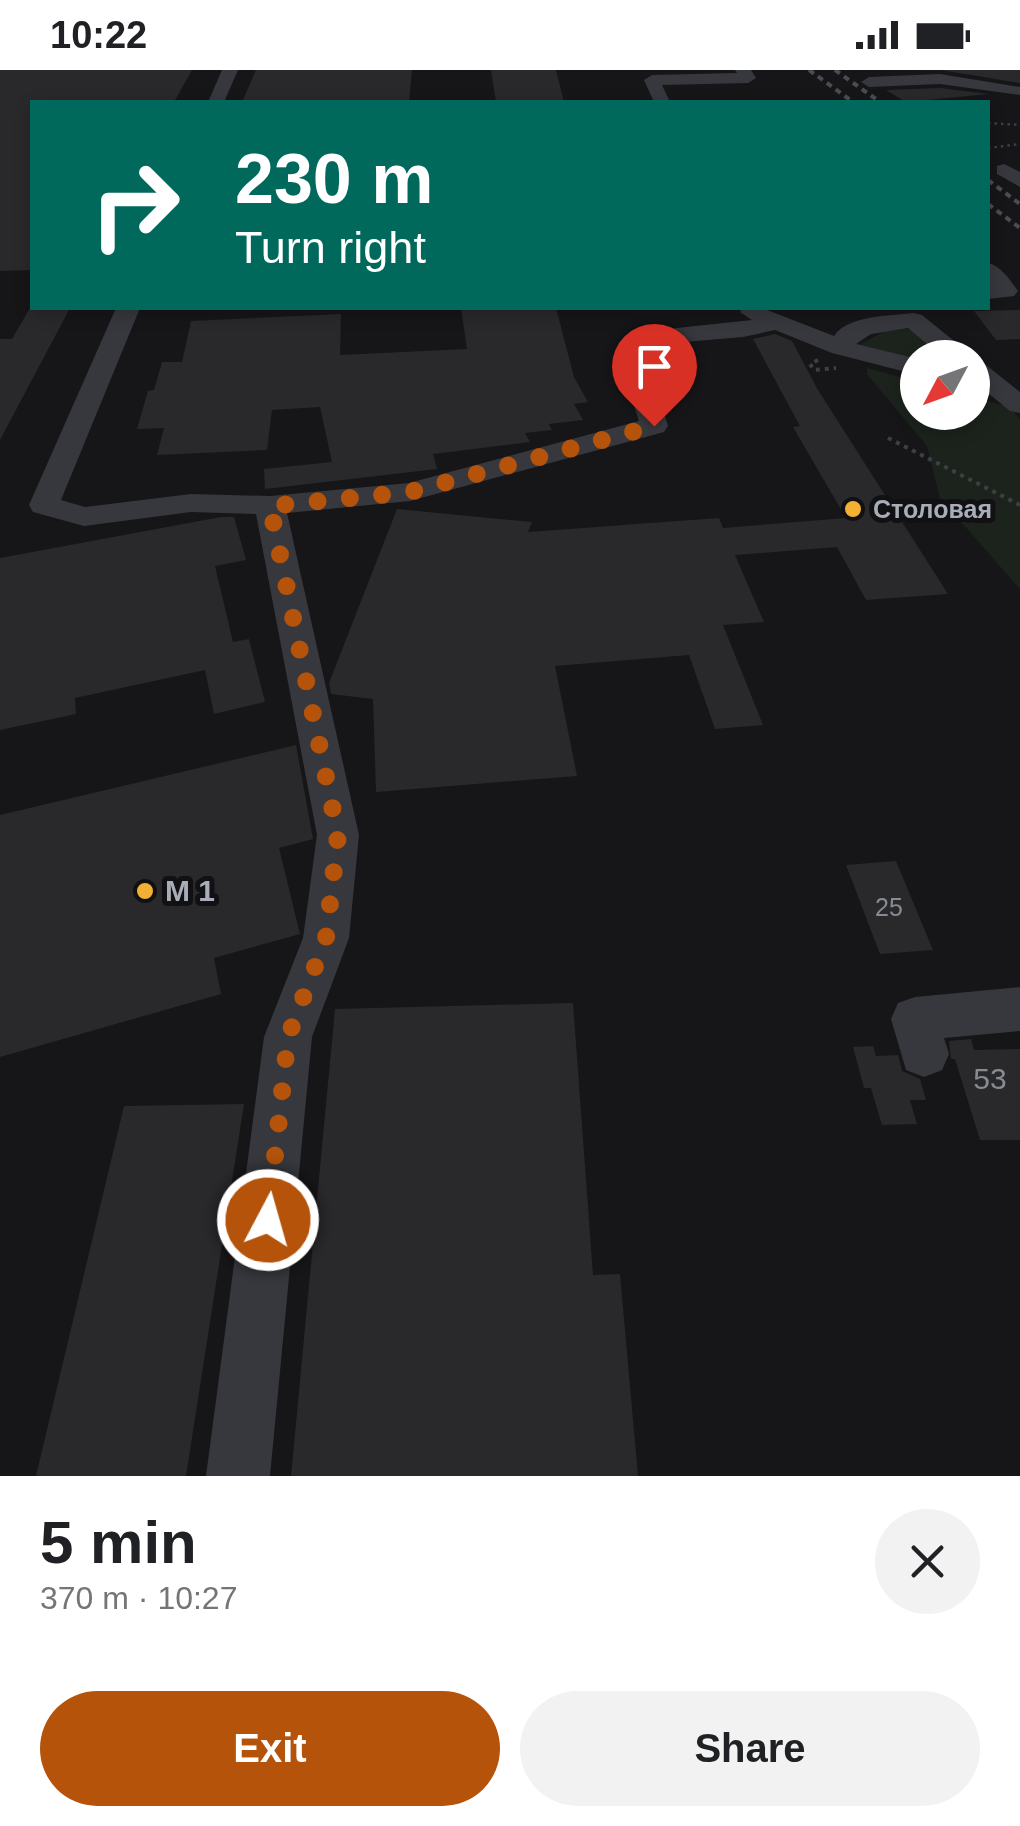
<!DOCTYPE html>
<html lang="en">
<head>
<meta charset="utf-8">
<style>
  body { margin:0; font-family:Helvetica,sans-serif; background:#f2f2f2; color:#202124; height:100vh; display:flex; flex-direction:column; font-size:38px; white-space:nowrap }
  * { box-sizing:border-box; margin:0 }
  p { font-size:32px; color:#757577 }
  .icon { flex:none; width:55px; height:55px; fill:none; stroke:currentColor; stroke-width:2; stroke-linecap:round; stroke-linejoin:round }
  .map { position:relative; height:1406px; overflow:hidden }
  .panel { display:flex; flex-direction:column; background:#fff; flex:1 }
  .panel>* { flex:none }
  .top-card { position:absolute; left:30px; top:30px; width:960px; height:210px; border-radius:0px; box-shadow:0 5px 15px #0003; background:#00695c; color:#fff; overflow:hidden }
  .needle { width:65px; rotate:229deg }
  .tools { position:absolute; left:900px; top:270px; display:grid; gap:20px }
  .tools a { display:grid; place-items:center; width:90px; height:90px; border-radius:50%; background:#fff; box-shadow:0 5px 15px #0003; font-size:50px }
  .pin { position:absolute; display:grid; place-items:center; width:85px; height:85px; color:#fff; margin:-102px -42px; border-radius:50% 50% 50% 0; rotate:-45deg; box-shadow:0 0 10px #0007 }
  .pin .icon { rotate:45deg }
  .me { position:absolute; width:110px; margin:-55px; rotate:6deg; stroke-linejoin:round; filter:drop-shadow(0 0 8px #0008) }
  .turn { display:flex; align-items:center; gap:35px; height:210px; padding:0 40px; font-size:45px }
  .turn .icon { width:130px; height:130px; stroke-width:2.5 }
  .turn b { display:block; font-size:70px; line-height:85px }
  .round { display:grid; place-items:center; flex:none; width:105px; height:105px; border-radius:52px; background:#f2f2f2 }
  .head { display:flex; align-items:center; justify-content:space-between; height:170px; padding:0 40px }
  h1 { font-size:60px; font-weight:700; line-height:75px }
  .action { display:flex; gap:20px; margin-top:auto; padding:20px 40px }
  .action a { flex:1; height:115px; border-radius:60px; background:#b45309; color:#fff; font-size:40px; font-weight:700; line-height:115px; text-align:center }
  .action a+a { background:#f2f2f2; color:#202124 }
  .status { display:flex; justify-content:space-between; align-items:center; height:70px; padding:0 50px; background:#fff; direction:ltr }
  .status svg { height:28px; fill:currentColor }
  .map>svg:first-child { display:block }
  .green { fill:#1c231d }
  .building { fill:#29292c }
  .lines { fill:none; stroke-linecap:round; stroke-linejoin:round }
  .path-far1 { stroke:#3d3f44; stroke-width:2.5; stroke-dasharray:2.5 4; stroke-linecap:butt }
  .path { stroke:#3d3f44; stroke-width:4; stroke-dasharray:4 5; stroke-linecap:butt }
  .minor { fill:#37383d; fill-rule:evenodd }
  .rail { stroke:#4a4c52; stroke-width:4; stroke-dasharray:6 5; stroke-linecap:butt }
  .route { stroke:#b45309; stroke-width:18; stroke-dasharray:0 32.4 }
  .poi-dot { fill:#f2b134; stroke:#111113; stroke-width:4 }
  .labels { text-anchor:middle; stroke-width:10; stroke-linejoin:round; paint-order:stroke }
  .far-poi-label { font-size:25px; font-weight:bold; fill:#a8adb8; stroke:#111113; text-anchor:start }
  .number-label { font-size:25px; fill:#888b94 }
  .poi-label { font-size:30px; font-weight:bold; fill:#a8adb8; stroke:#111113; text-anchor:start }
  .near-number-label { font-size:30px; fill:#888b94 }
</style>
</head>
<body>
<div class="status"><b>10:22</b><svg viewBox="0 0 49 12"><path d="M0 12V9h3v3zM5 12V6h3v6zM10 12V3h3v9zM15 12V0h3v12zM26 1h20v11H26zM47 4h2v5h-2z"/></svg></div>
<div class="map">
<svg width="1020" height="1406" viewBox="0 0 1020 1406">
  <rect width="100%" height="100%" fill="#161618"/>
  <path class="green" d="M895 256 915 261 950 287 918 288 917 293 859 275Z
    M867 298 917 312 918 342H972L973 327 1010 337 1020 349V519L940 428 927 376 867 304Z"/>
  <path class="building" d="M0 0H192L174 32H32V200L0 201Z
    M256 0H412L409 32H242Z
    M491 0H556L564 32H496Z
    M933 0H1020V13L941 0 915 1Z
    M940 18 989 24 906 32 886 20Z
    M30 238H70L0 370V269H12Z
    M461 238H556L574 307 588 332 574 334 583 350 549 354 552 360 525 363 530 372 433 384 437 399 265 419 264 399 332 392 320 337 272 340 267 380 157 385 164 358 137 359 148 321 154 320 162 292H182L191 251 341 244 340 285 467 279Z
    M1020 240V269L996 270 974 241Z
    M775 264 792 271 818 320 948 524 866 530 837 477 735 485 764 552 723 555 763 655 715 659 689 585 555 596 577 706 376 722 373 629 331 624 329 613 397 439 532 452 528 462 719 448 723 458 846 448 793 357 800 356 753 269Z
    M221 447H234L246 490 215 496 233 572 249 569 265 632 214 644 205 600 75 628 76 644 0 660V488Z
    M296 675 313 769 279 778 300 864 214 888 221 924 0 987V745Z
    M896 791 933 880 880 884 846 795Z
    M573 933 593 1205 620 1204 638 1406H291L335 939Z
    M971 969 974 980 1020 979V1070H980L955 989H951L949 971Z
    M873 976 876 986 898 985 902 1001 920 1009 926 1030H910L917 1054 882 1055 871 1018H864L853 977Z
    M244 1034 186 1406H36L124 1036Z"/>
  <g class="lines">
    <path class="path-far1" d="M988 53 1020 55
      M988 78 1020 74"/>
    <path class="path" d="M818 290 810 294 814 300 836 298
      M888 368 1020 435"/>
    <path class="minor" d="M222 0H238L224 32H208Z
      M735 0H751L756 8 748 13 662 15 670 32H654L644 10 652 5 737 3Z
      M940 4 1020 17V25L940 14 869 17 861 12 869 7Z
      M1004 94 1020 102V117L997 104V96Z
      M988 193C1001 196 1010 210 1018 221L1014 226 988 229Z
      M116 238H140L61 430 85 437 191 424 270 426 409 413 639 351 632 329 635 267 639 262 752 250 740 242 743 238H762L834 266C848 245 890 246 913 243L922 245 969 283 973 288H944L908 258 871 264 856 274 918 289V305L832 283 775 260 743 267 660 274V329L668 356 664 362 410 431 287 443 359 765 349 868 312 967 270 1406H206L264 967 303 868 317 765 256 444 191 442 84 456 33 442 29 435Z
      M972 289 981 291 1020 322V343L1010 341 972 310Z
      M1020 917V961L944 968 949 984 942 1000 924 1007 906 1000 891 949 898 933 915 927Z"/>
    <path class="rail" d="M809 0 853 32
      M835 0 880 32
      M988 110 1020 134
      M988 134 1020 158"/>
  </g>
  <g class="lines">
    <path class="route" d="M268 1150 288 967 326 868 338 765 270 436 410 422 654 356"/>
  </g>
  <g class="poi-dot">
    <circle cx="853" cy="439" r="10"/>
    <circle cx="145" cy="821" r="10"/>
  </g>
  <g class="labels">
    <g class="far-poi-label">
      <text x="873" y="448">Столовая</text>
    </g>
    <g class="number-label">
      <text x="889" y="846">25</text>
    </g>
    <g class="poi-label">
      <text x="165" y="831">M 1</text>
    </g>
    <g class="near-number-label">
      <text x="990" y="1019">53</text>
    </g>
  </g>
</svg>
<div class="tools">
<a><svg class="needle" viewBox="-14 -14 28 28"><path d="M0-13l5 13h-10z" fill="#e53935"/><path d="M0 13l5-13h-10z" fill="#757577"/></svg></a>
</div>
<div class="pin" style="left:654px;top:356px;background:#d93025"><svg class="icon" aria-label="arrive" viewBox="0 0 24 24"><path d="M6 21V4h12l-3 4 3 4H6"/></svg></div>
<svg class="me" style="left:268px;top:1150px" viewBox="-20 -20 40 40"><circle r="17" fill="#b45309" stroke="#fff" stroke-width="3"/><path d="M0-11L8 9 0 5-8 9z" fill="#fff"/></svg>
<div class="top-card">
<div class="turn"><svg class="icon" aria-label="right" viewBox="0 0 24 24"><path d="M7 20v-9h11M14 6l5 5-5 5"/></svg><div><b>230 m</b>Turn right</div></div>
</div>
</div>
<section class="panel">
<div class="head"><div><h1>5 min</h1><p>370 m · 10:27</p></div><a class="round"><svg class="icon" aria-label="close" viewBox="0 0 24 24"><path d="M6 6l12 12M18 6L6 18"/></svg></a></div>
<div class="action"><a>Exit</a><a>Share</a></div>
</section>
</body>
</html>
